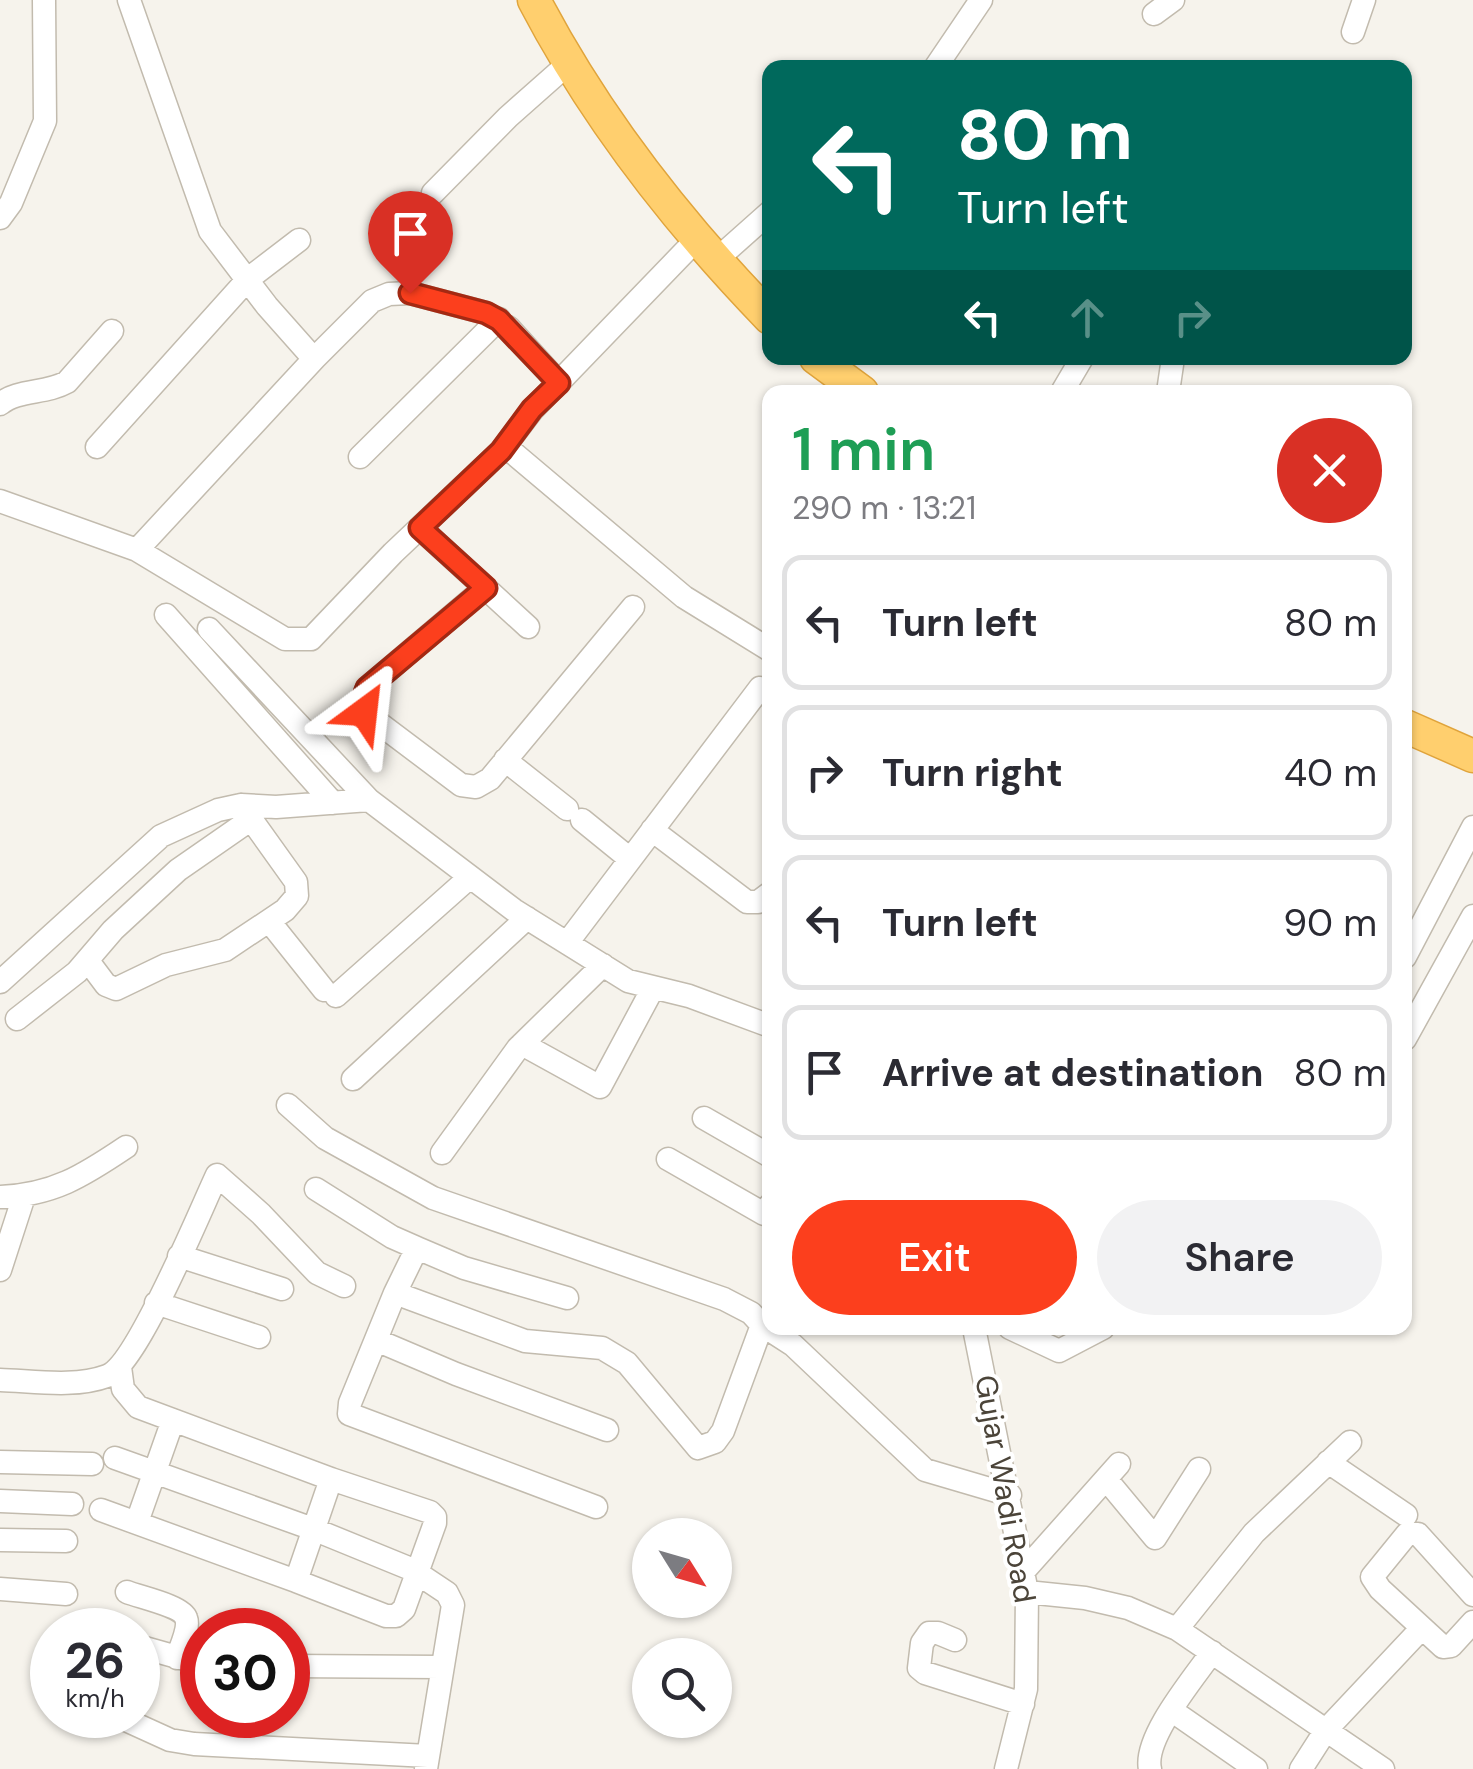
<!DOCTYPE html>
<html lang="en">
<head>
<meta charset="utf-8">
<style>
  body { margin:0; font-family:"DM Sans",sans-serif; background:#f2f2f3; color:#2b2b33; height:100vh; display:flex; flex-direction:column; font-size:38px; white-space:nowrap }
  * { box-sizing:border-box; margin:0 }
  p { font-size:32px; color:#7c7c81 }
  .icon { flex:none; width:55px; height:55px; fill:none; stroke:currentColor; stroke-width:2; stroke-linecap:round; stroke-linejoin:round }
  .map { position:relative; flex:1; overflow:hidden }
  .sheet { position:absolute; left:762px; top:385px; width:650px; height:950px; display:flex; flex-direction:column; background:#fff; border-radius:20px; box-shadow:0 2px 8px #0004 }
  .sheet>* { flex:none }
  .hud { position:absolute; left:762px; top:60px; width:650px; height:305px; border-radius:20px; box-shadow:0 2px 8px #0004; background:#00695c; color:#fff; overflow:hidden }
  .needle { width:65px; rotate:127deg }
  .buttons { position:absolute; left:632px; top:1518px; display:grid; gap:20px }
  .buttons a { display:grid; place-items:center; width:100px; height:100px; border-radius:50%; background:#fff; box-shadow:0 2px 8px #0004; font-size:50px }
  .speed { position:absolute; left:30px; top:1608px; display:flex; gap:20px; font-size:50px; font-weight:700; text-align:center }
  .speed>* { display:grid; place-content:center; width:130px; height:130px; border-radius:50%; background:#fff; box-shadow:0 2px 8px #0004; line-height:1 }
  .speed small { font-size:25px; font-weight:400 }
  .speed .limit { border:15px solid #d22; background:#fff; color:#111 }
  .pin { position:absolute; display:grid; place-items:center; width:85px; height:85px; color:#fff; margin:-102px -42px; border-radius:50% 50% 50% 0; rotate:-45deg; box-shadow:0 0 10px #0007 }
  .pin .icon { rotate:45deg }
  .me { position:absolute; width:110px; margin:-55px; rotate:30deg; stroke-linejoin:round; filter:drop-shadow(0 0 8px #0008) }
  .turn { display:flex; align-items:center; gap:35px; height:210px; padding:0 30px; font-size:45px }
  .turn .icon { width:130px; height:130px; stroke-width:2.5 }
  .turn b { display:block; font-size:70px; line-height:85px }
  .lanes { display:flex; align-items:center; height:95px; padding:0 30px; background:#0003; justify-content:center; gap:50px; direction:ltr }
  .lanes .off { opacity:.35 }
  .round { display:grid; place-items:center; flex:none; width:105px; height:105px; border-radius:52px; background:#f2f2f3 }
  .summary { display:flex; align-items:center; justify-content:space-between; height:170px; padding:0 30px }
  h1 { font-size:60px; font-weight:600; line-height:75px; color:#1e9e55 }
  .action { display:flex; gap:20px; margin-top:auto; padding:20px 30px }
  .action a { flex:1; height:115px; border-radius:60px; background:#fc3f1d; color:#fff; font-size:40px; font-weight:600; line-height:115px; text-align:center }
  .action a+a { background:#f2f2f3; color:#2b2b33 }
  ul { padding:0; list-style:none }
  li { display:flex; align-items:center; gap:30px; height:135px; margin:0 20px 15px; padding:0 10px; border:5px solid #e1e1e2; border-radius:20px }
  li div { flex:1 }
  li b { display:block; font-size:38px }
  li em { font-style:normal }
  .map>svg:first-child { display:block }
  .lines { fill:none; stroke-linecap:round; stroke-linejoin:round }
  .minor-casing { stroke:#c2bbae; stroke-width:25 }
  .highway-casing { stroke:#e0a43c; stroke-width:35 }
  .minor { stroke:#fff; stroke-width:22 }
  .highway { stroke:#ffcf6e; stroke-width:32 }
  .route-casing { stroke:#a42913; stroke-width:25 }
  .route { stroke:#fc3f1d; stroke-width:18 }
  .labels { text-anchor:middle; stroke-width:8; stroke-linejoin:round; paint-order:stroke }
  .street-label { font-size:30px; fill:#4b4439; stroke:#fff }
</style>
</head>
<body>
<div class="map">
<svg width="1473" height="1769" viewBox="0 0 1473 1769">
  <rect width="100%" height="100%" fill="#f6f3ec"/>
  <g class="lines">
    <defs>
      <path id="minor" d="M129 0 210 231 267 306 314 359
        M1154 14 1173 0
        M1353 32 1364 0
        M935 68 981 0
        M433 193 508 117 569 63
        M0 218 11 203 45 121 44 0
        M716 260 770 212
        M1062 392 1082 358
        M1168 392 1173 358
        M0 404C18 389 46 394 67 382L112 331
        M505 446 684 597 770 650
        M97 447 248 279 299 240
        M360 457 499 319
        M0 501 137 550 285 639H311L393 553 501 451 533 409 697 239
        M420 528 528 627
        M137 550 314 359 372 301 389 294 410 293 486 313 509 328 559 383
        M485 588 367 688 362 701 364 712 461 785 476 787 490 779 633 607
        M166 615 333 803
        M209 629 369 800 514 910 628 981 689 996 770 1026
        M505 760 567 809
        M582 820 630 859
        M652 830 747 902H758L770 893
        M269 921 324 990
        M567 943 760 688
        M1405 957 1473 827
        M88 961 106 985 116 989 166 965 225 950 285 910 297 896 296 882 241 805
        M0 982 161 836 218 810 241 805 276 807 369 800
        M336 996 469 878
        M17 1019 77 972 113 930 178 870 250 820
        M1405 1039 1473 916
        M522 1044 600 1087 653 988
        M353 1079 527 918
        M288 1105 325 1138 433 1198 724 1299 751 1313 762 1325
        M704 1118 770 1156
        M442 1153 518 1048 603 965
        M668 1159 764 1214 770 1205
        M316 1189 392 1237 417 1248 395 1293
        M0 1197C53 1195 83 1176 126 1147
        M417 1248 464 1268 567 1298
        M179 1256 282 1289
        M0 1270 24 1196
        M156 1303 259 1337
        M974 1328 1027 1592 1026 1689 1006 1769
        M1010 1328 1059 1351 1103 1328
        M376 1340 456 1374 607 1430
        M0 1380C33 1381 75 1388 107 1376 137 1365 200 1211 217 1175L261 1214 317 1273 344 1286
        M115 1458 313 1529 411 1569 447 1593 453 1605 426 1769
        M0 1462 92 1464
        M1328 1462 1406 1515
        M1106 1479 1155 1538 1199 1469
        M0 1501 72 1504
        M596 1507 349 1414 350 1403 395 1293 525 1341 602 1348 627 1363 698 1448 715 1442 723 1431 762 1325 793 1345 925 1470 1010 1495
        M101 1510 296 1581 331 1479 138 1407 123 1389 120 1367
        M137 1522 173 1420
        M0 1540 66 1541
        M1023 1572 1119 1464
        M296 1581 386 1616H396L404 1609 435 1523V1517L430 1512 331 1479
        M0 1589 66 1594
        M127 1592C139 1597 182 1606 186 1618 190 1628 180 1648 177 1658
        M1027 1592 1085 1598 1128 1608 1177 1629 1383 1769
        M1473 1595 1418 1534H1407L1372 1577 1380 1589 1443 1647 1451 1646 1473 1622
        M1177 1629 1254 1533 1350 1442
        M955 1640 938 1633H929L922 1643 919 1668 925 1673 1023 1704
        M138 1646 202 1664
        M288 1666 441 1667
        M1171 1710 1256 1769
        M115 1715 170 1740 194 1744 428 1756
        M1150 1769C1143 1738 1194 1678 1212 1652
        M1301 1769 1326 1730 1421 1629"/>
      <path id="highway" d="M534 0C596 119 677 222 770 318
        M816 358 862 392
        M1405 726 1473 756"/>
    </defs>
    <use href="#minor" class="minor-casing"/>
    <use href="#highway" class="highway-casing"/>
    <use href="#minor" class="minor"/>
    <use href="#highway" class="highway"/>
  </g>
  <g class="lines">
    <defs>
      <path id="route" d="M364 712 362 701 367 688 486 588 420 528 501 451 532 409 559 383 499 320 486 313 410 293"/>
    </defs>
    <use href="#route" class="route-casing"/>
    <use href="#route" class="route"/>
  </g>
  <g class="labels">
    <g class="street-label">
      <text transform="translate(1005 1489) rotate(80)" y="10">Gujar Wadi Road</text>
    </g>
  </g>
</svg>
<div class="buttons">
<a><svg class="needle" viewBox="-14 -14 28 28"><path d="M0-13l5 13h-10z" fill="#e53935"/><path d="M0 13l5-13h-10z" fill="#7c7c81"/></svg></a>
<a><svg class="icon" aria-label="search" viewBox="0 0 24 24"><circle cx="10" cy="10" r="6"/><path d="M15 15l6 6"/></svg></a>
</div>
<div class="speed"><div>26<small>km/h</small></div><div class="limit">30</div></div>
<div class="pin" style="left:410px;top:293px;background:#d93025"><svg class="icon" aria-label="arrive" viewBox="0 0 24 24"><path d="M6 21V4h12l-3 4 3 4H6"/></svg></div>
<svg class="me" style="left:364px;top:712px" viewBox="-20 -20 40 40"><path d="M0-17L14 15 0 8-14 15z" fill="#fc3f1d" stroke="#fff" stroke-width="4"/></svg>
<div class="hud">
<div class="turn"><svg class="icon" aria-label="left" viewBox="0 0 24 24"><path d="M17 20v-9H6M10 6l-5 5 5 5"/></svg><div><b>80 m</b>Turn left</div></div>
<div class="lanes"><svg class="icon" aria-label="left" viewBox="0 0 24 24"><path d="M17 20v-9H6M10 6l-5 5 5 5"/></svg><svg class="icon off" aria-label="ahead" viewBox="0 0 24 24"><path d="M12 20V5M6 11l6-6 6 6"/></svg><svg class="icon off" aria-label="right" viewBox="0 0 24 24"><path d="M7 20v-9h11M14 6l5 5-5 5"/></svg></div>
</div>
<section class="sheet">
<div class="summary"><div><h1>1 min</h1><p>290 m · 13:21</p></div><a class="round" style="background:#d93025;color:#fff"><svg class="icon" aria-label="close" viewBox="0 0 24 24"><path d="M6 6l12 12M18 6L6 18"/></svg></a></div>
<ul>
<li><svg class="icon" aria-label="left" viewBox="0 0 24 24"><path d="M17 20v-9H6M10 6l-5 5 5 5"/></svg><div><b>Turn left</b></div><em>80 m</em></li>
<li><svg class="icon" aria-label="right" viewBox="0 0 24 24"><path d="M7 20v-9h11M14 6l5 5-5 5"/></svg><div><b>Turn right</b></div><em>40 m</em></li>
<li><svg class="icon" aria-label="left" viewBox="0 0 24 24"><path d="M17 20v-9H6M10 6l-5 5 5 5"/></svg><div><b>Turn left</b></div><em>90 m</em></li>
<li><svg class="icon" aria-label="arrive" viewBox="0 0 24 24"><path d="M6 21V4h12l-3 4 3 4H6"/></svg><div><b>Arrive at destination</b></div><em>80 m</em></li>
</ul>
<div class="action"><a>Exit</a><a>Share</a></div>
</section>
</div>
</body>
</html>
